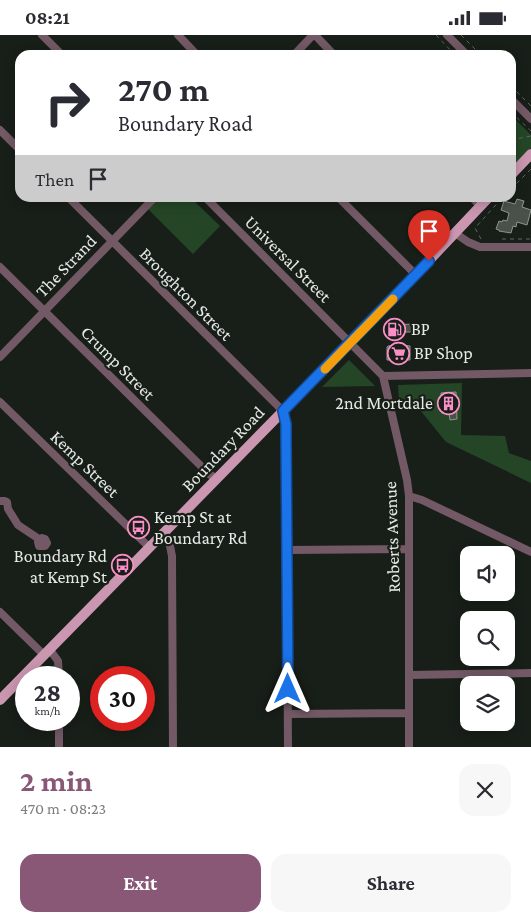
<!DOCTYPE html>
<html lang="en">
<head>
<meta charset="utf-8">
<style>
  body { margin:0; font-family:"Crimson Pro",serif; background:#f7f7f7; color:#2b2b33; height:100vh; display:flex; flex-direction:column; font-size:19px; white-space:nowrap }
  * { box-sizing:border-box; margin:0 }
  p { font-size:16px; color:#7c7c81 }
  .icon { flex:none; width:28px; height:28px; fill:none; stroke:currentColor; stroke-width:2; stroke-linecap:round; stroke-linejoin:round }
  .map { position:relative; height:712px; overflow:hidden }
  .side { display:flex; flex-direction:column; background:#fff; flex:1 }
  .side>* { flex:none }
  .hud { position:absolute; left:15px; top:15px; width:501px; height:152px; border-radius:15px; box-shadow:0 2px 12px #0003; background:#fff; color:#2b2b33; overflow:hidden }
  .tools { position:absolute; left:460px; top:511px; display:grid; gap:10px }
  .tools a { display:grid; place-items:center; width:55px; height:55px; border-radius:10px; background:#fff; box-shadow:0 2px 12px #0003; font-size:25px }
  .speed { position:absolute; left:15px; top:631px; display:flex; gap:10px; font-size:25px; font-weight:700; text-align:center }
  .speed>* { display:grid; place-content:center; width:65px; height:65px; border-radius:50%; background:#fff; box-shadow:0 2px 12px #0003; line-height:1 }
  .speed small { font-size:12px; font-weight:400 }
  .speed .limit { border:8px solid #d22; background:#fff; color:#111 }
  .pin { position:absolute; display:grid; place-items:center; width:42px; height:42px; color:#fff; margin:-51px -21px; border-radius:50% 50% 50% 0; rotate:-45deg; box-shadow:0 0 5px #0007 }
  .pin .icon { rotate:45deg }
  .me { position:absolute; width:55px; margin:-28px; rotate:0deg; stroke-linejoin:round; filter:drop-shadow(0 0 4px #0008) }
  .turn { display:flex; align-items:center; gap:18px; height:105px; padding:0 20px; font-size:22px }
  .turn .icon { width:65px; height:65px; stroke-width:2.5 }
  .turn b { display:block; font-size:35px; line-height:42px }
  .then { display:flex; align-items:center; height:48px; padding:0 20px; background:#0003; gap:10px; font-size:19px }
  .round { display:grid; place-items:center; flex:none; width:52px; height:52px; border-radius:15px; background:#f7f7f7 }
  .summary { display:flex; align-items:center; justify-content:space-between; height:85px; padding:0 20px }
  h1 { font-size:30px; font-weight:700; line-height:38px; color:#885876 }
  .button { display:flex; gap:10px; margin-top:auto; padding:10px 20px }
  .button a { flex:1; height:58px; border-radius:15px; background:#885876; color:#fff; font-size:20px; font-weight:700; line-height:58px; text-align:center }
  .button a+a { background:#f7f7f7; color:#2b2b33 }
  .status { display:flex; justify-content:space-between; align-items:center; height:35px; padding:0 25px; background:#fff; direction:ltr }
  .status svg { height:14px; fill:currentColor }
  .map>svg:first-child { display:block }
  .green { fill:#244626 }
  .building { fill:#4a504a; stroke:#8e958e }
  .lines { fill:none; stroke-linecap:round; stroke-linejoin:round }
  .path { stroke:#616661; stroke-width:1; stroke-dasharray:4 4; stroke-linecap:butt }
  .minor { stroke:#725965; stroke-width:8 }
  .major { stroke:#ca96b0; stroke-width:10 }
  .route-casing { stroke:#114b97; stroke-width:12 }
  .route { stroke:#1a73e8; stroke-width:9 }
  .slow { stroke:#f59e0b; stroke-width:9 }
  .labels { text-anchor:middle; stroke-width:4.5; stroke-linejoin:round; paint-order:stroke }
  .street-label { font-size:18px; fill:#e6eae6; stroke:#181e18 }
  .poi-label { font-size:18px; fill:#e6eae6; stroke:#181e18; text-anchor:start }
</style>
</head>
<body>
<div class="status"><b>08:21</b><svg viewBox="0 0 49 12"><path d="M0 12V9h3v3zM5 12V6h3v6zM10 12V3h3v9zM15 12V0h3v12zM26 1h20v11H26zM47 4h2v5h-2z"/></svg></div>
<div class="map">
<svg width="531" height="712" viewBox="0 0 531 712">
  <rect width="100%" height="100%" fill="#181e18"/>
  <path class="green" d="M511 80 531 100V113L511 133Z
    M159 163H191L220 191 193 219 148 174Z
    M349 325 375 351 322 352Z
    M462 348 461 400 505 401 509 418 531 426V448L446 407 412 365 399 366 398 350Z"/>
  <path class="building" d="M517 164 524 166 522 172 531 175 527 190 517 187 516 192 513 191 511 198 499 196V195L496 194 499 186 502 187 503 185 507 186 509 178 501 175 504 166 515 169Z
    M416 289V297H385V290Z
    M388 311 402 310 410 311V325H387V312Z
    M456 357 457 384 450 385 449 378H442L441 358Z"/>
  <g class="lines">
    <path class="path" d="M436 0 455 20
      M461 0 481 20
      M340 15 344 20
      M511 51 531 71
      M511 77 531 96
      M511 105 531 101
      M511 154 531 134
      M481 204 475 193 503 162
      M502 204H531"/>
    <path class="minor" d="M42 0 62 20
      M178 0 197 20
      M315 0 334 20
      M447 0 467 20
      M294 20 313 0
      M511 64 531 84
      M0 95 20 115
      M68 162 283 376 286 389V400L288 712
      M205 162 383 341 407 445 409 461V712
      M338 162 416 240
      M472 162 480 171
      M455 198 468 207 480 212H531
      M0 232 209 439 217 444
      M0 322 155 162
      M383 341 531 338
      M0 367 150 513
      M409 461 422 465 531 517
      M0 466H5L7 467 8 474 18 490 39 504 42 503 45 504 47 508 45 511H39L38 507 39 504
      M162 500 169 506 172 521 173 712
      M287 515 409 514
      M0 577 44 620
      M50 615 58 626 59 642
      M409 640 531 638
      M288 679 409 678
      M59 685V712"/>
    <path class="major" d="M511 140 531 119
      M0 665 385 272 489 162"/>
  </g>
  <g class="lines">
    <defs>
      <path id="route" d="M288 654 286 400V389L283 376 429 226"/>
    </defs>
    <use href="#route" class="route-casing"/>
    <use href="#route" class="route"/>
    <path class="slow" d="M325 334 393 264"/>
  </g>
  <defs>
    <symbol id="fuel-ring" viewBox="-11 -11 22 22"><circle r="9.5" fill="#181e18" stroke="#fa8fc8" stroke-width="1.5"/><path d="M-5.5-6h7V0h2V4h1.3V-2.5L3-4.5l.8-.8L6-3V5H2.5V1h-1V6h-7ZM-4.2-4.7v3.2H.2V-4.7Z" fill="#fa8fc8"/></symbol>
    <symbol id="supermarket-ring" viewBox="-11 -11 22 22"><circle r="9.5" fill="#181e18" stroke="#fa8fc8" stroke-width="1.5"/><path d="M-6-5.5h2.5l.6 2H6L4.5 2H-2.5L-4.4-4H-6ZM-1.5 3.2a1.3 1.3 0 1 0 .1 0ZM3 3.2a1.3 1.3 0 1 0 .1 0Z" fill="#fa8fc8"/></symbol>
    <symbol id="building-ring" viewBox="-11 -11 22 22"><circle r="9.5" fill="#181e18" stroke="#fa8fc8" stroke-width="1.5"/><path d="M-4-6H4V6H1V3H-1V6H-4ZM-2.5-4.3h1.7v1.8h-1.7ZM.8-4.3h1.7v1.8H.8ZM-2.5-1h1.7V.8h-1.7ZM.8-1h1.7V.8H.8Z" fill="#fa8fc8"/></symbol>
    <symbol id="bus-ring" viewBox="-11 -11 22 22"><circle r="9.5" fill="#181e18" stroke="#fa8fc8" stroke-width="1.5"/><path d="M-5-6H5V4H4V6H2V4H-2V6H-4V4H-5ZM-3.5-4V0h7V-4ZM-3.5 1.2v1.5H-2V1.2ZM2 1.2v1.5H3.5V1.2Z" fill="#fa8fc8"/></symbol>
  </defs>
  <g fill-rule="evenodd">
    <use href="#fuel-ring" x="382" y="282" width="25" height="25"/>
    <use href="#supermarket-ring" x="386" y="306" width="25" height="25"/>
    <use href="#building-ring" x="436" y="356" width="25" height="25"/>
    <use href="#bus-ring" x="126" y="480" width="25" height="25"/>
    <use href="#bus-ring" x="110" y="518" width="25" height="25"/>
  </g>
  <g class="labels">
    <g class="street-label">
      <text transform="translate(288 224) rotate(45)" y="6">Universal Street</text>
      <text transform="translate(66 231) rotate(-46)" y="6">The Strand</text>
      <text transform="translate(186 259) rotate(45)" y="6">Broughton Street</text>
      <text transform="translate(118 328) rotate(45)" y="6">Crump Street</text>
      <text transform="translate(223 414) rotate(-46)" y="6">Boundary Road</text>
      <text transform="translate(85 429) rotate(44)" y="6">Kemp Street</text>
      <text transform="translate(392 502) rotate(-92)" y="6">Roberts Avenue</text>
    </g>
    <g class="poi-label">
      <text x="411" y="300">BP</text>
      <text x="414" y="324">BP Shop</text>
      <text x="433" y="374" text-anchor="end">2nd Mortdale</text>
      <text x="154" y="488">Kemp St at<tspan x="154" dy="21">Boundary Rd</tspan></text>
      <text x="107" y="527" text-anchor="end">Boundary Rd<tspan x="107" dy="21">at Kemp St</tspan></text>
    </g>
  </g>
</svg>
<div class="tools">
<a><svg class="icon" aria-label="sound" viewBox="0 0 24 24"><path d="M4 9h4l5-4v14l-5-4H4zM17 9q2 3 0 6"/></svg></a>
<a><svg class="icon" aria-label="search" viewBox="0 0 24 24"><circle cx="10" cy="10" r="6"/><path d="M15 15l6 6"/></svg></a>
<a><svg class="icon" aria-label="layers" viewBox="0 0 24 24"><path d="M12 4l9 5-9 5-9-5zM3 14l9 5 9-5"/></svg></a>
</div>
<div class="speed"><div>28<small>km/h</small></div><div class="limit">30</div></div>
<div class="pin" style="left:429px;top:226px;background:#d93025"><svg class="icon" aria-label="arrive" viewBox="0 0 24 24"><path d="M6 21V4h12l-3 4 3 4H6"/></svg></div>
<svg class="me" style="left:288px;top:654px" viewBox="-20 -20 40 40"><path d="M0-17L14 15 0 8-14 15z" fill="#1a73e8" stroke="#fff" stroke-width="4"/></svg>
<div class="hud">
<div class="turn"><svg class="icon" aria-label="right" viewBox="0 0 24 24"><path d="M7 20v-9h11M14 6l5 5-5 5"/></svg><div><b>270 m</b>Boundary Road</div></div>
<div class="then">Then<svg class="icon" aria-label="arrive" viewBox="0 0 24 24"><path d="M6 21V4h12l-3 4 3 4H6"/></svg></div>
</div>
</div>
<section class="side">
<div class="summary"><div><h1>2 min</h1><p>470 m · 08:23</p></div><a class="round"><svg class="icon" aria-label="close" viewBox="0 0 24 24"><path d="M6 6l12 12M18 6L6 18"/></svg></a></div>
<div class="button"><a>Exit</a><a>Share</a></div>
</section>
</body>
</html>
